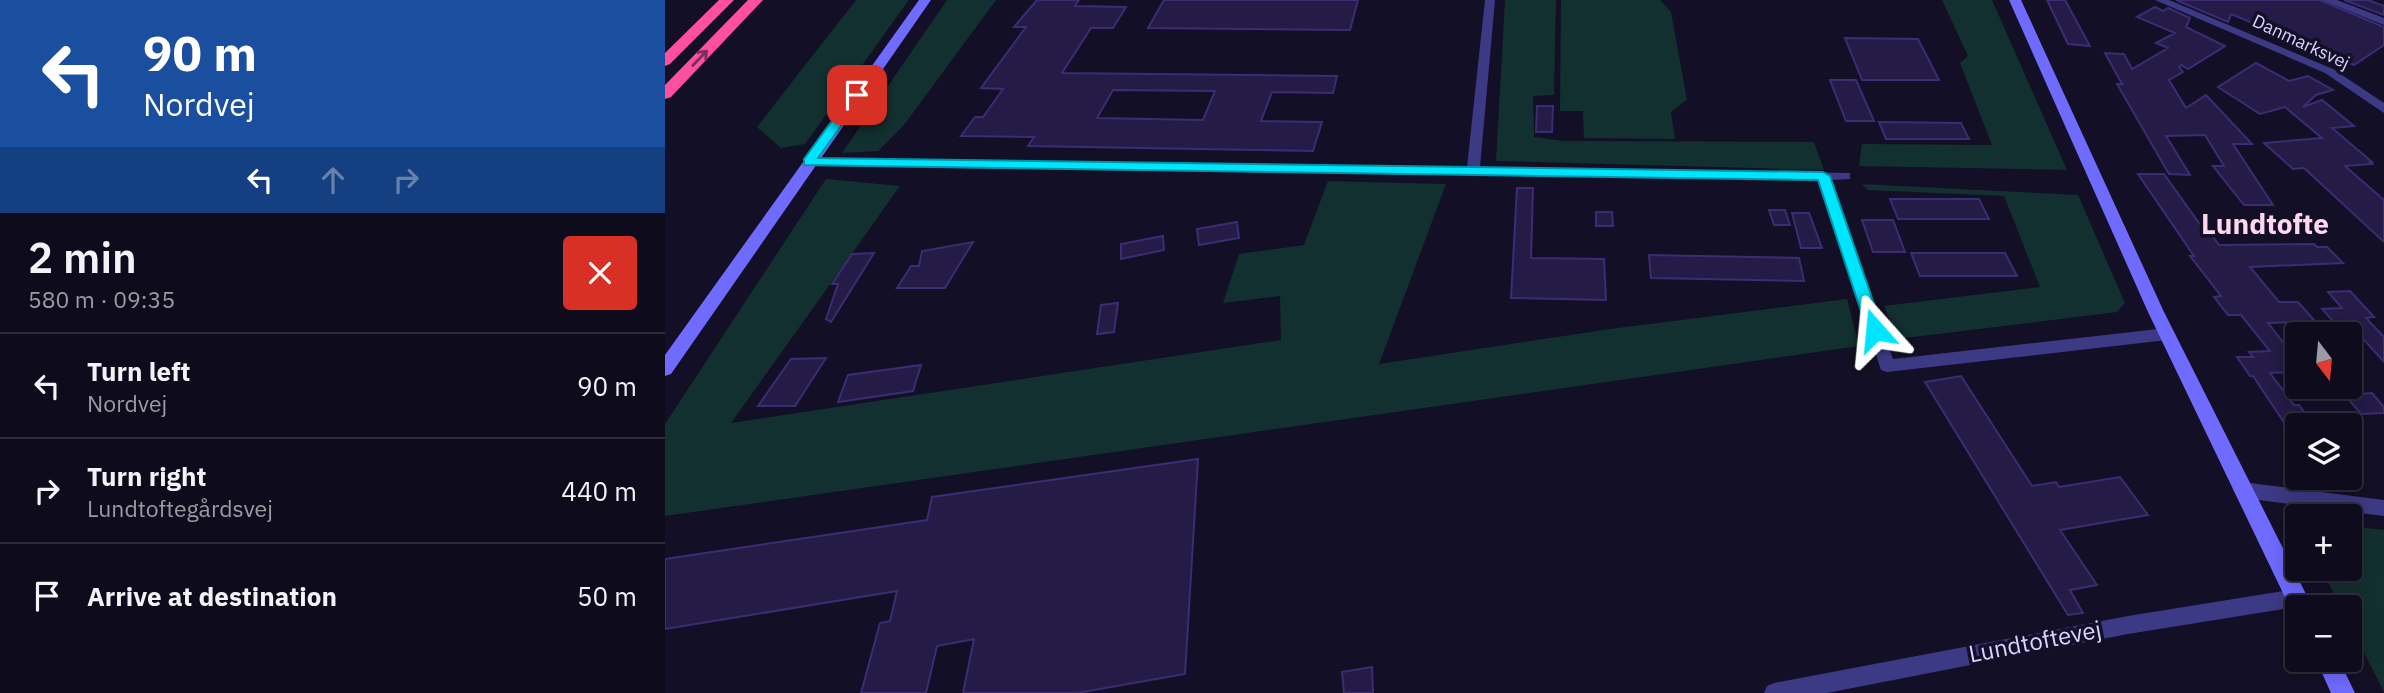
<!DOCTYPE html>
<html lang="en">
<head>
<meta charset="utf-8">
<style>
  body { margin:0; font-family:"IBM Plex Sans",sans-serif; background:#171425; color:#f1f3f6; height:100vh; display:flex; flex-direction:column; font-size:26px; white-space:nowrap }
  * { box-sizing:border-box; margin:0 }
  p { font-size:23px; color:#9b9ba3 }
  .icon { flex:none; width:38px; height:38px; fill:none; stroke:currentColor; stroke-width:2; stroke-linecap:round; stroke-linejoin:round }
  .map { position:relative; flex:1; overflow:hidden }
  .sheet { display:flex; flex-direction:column; background:#0e0b1c; width:665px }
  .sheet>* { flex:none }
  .banner { background:#1a4fa0; color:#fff; overflow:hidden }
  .needle { width:46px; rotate:164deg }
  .fabs { position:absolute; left:1620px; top:322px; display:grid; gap:14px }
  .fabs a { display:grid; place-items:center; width:77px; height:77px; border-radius:7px; background:#0e0b1c; box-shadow:0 4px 18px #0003,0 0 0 2px #2e2b3b; font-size:35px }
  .pin { position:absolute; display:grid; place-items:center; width:60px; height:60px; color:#fff; margin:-30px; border-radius:14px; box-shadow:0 4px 10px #0006 }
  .me { position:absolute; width:77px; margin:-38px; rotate:342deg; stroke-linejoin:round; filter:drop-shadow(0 0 5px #0008) }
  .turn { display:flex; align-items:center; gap:24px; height:147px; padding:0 28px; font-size:32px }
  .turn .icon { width:91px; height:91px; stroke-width:2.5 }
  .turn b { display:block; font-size:49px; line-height:60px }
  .lanes { display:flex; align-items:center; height:66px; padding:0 28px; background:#0003; justify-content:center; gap:35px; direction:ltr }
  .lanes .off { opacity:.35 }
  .round { display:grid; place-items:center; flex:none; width:74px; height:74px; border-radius:7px; background:#171425 }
  .headline { display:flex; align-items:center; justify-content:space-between; height:119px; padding:0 28px }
  h1 { font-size:42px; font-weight:600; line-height:52px }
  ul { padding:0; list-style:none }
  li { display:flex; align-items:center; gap:21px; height:105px; padding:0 28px; border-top:2px solid #2e2b3b }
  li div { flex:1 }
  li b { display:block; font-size:26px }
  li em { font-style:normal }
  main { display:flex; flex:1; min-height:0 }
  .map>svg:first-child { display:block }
  .green { fill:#12302f }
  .building { fill:#241b47; stroke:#3b2d73; stroke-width:2; fill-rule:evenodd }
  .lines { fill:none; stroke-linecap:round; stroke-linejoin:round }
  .street { fill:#3d3a85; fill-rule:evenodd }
  .secondary { fill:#6f6bff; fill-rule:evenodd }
  .highway { fill:#ff4fa3; fill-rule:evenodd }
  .oneway { stroke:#7d2c5e }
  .route { fill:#00e5ff; stroke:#0095a6; stroke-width:2 }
  .labels { text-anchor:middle; stroke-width:7; stroke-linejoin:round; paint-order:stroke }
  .far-street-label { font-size:18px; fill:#d9d4ff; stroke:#130f26 }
  .near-street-label { font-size:24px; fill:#d9d4ff; stroke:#130f26 }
  .district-label { font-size:28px; font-weight:bold; fill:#ffd6f0; stroke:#130f26 }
</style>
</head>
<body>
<main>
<section class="sheet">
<div class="banner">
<div class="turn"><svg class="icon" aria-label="left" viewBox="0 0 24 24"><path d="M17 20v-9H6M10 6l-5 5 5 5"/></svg><div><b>90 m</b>Nordvej</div></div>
<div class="lanes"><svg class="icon" aria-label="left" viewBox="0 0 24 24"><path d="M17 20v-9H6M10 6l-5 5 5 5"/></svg><svg class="icon off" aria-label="ahead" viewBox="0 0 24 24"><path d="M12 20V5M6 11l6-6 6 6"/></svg><svg class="icon off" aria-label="right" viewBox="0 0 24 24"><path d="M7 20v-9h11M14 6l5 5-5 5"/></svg></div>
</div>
<div class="headline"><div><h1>2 min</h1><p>580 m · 09:35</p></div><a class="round" style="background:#d93025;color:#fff"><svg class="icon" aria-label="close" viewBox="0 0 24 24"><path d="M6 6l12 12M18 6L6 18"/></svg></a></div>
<ul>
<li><svg class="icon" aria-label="left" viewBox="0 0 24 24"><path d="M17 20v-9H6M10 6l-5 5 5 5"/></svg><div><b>Turn left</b><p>Nordvej</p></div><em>90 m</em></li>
<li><svg class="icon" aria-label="right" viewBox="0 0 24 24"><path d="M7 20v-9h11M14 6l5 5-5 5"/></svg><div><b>Turn right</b><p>Lundtoftegårdsvej</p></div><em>440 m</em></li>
<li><svg class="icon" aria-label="arrive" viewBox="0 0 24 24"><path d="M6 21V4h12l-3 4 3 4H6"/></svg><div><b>Arrive at destination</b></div><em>50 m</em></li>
</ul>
</section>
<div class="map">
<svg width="1719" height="693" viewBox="0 0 1719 693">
  <rect width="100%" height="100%" fill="#130f26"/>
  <path class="green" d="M191 0H244L140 144 116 148 92 127Z
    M282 0H331L239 125 213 151 177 153Z
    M840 0H891L889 95 868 96 869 137 898 141 1149 142 1159 170 831 161Z
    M896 0H995L1006 12 1022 100 1006 112 1010 139 919 138 918 111H895Z
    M1277 0H1327L1402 170 1194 166 1197 144 1327 145 1295 63 1303 56Z
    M161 179 235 186 66 423 616 340 615 296 558 303 574 254 639 245 663 181 781 184 714 364 945 329 1182 299 1194 346 0 516V424Z
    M1197 184 1413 195 1460 303 1452 312 1232 339 1219 306 1375 287 1339 196 1203 190Z
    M1685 526 1719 530V692L1685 625V607H1676L1656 569H1685Z"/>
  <path class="building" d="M372 0H414L410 6 461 7 448 28H426L397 73 672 76 668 93 607 92 596 121 657 122 648 151 363 146 369 137 296 136 310 117H318L338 89 316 88 361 27H349ZM448 90 550 91 538 120 432 118Z
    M499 0H693L685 30 483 28Z
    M1382 0H1400L1425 46 1403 44Z
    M1511 0H1655L1719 27V45L1689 65 1566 14 1563 22Z
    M1679 0H1703L1719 6V15Z
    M1490 7 1498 11 1503 8 1525 18 1521 27 1560 46 1523 69 1516 65 1514 67 1518 72 1504 80 1521 108 1541 95 1587 144H1568L1608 205H1579L1548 166H1559L1540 135 1501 136 1525 175 1504 174 1452 84H1457L1440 53 1459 54 1467 69 1503 48 1491 43 1510 33 1472 17Z
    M1180 38 1253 39 1274 80H1197Z
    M1591 63 1624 81 1643 76 1668 90 1651 95 1638 107 1657 100 1689 126 1667 128 1707 162H1705L1707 164 1680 166 1719 200V242L1639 168 1628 169 1599 143 1657 138 1620 107 1595 114 1553 87Z
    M1165 80H1191L1209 121H1181Z
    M872 106H888L887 132H871Z
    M1214 122 1296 123 1304 139H1221Z
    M1473 174H1499L1539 230H1543L1554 245 1649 244 1652 247H1662L1678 263 1585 267 1614 302H1633L1650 321 1603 323 1633 361V372L1605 373 1629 405H1634L1646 421H1618L1588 376H1585L1572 357H1588L1584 352 1605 351 1576 315H1563L1549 297 1556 296 1525 256H1529Z
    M852 188H868L866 258 939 259 941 300 846 298Z
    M1225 199H1314L1324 219H1233Z
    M1104 210H1120L1125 225H1109Z
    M931 212H947L948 226H931Z
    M1127 213H1144L1157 248H1136Z
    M1197 220H1228L1240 252H1208Z
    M572 222 574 238 534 245 532 229Z
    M498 236 499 250 456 259V244Z
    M308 242 280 288H232L246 266H254L257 251Z
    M209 253 166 322 161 319 173 284H167L187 254Z
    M1246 253H1340L1352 276H1255Z
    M984 255 1134 258 1139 281 986 278Z
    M1685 291 1709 317 1701 318 1719 337V362L1693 333H1679L1657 309 1677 308 1663 292Z
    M453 303 449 332 432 334 436 305Z
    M161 358 130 406H93L126 359Z
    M256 365 248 391 173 402 183 375Z
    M1296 376 1367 486 1391 482 1394 487 1455 477 1483 515 1395 530 1432 585 1405 590 1418 613 1403 615 1260 382Z
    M1707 393 1719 407V413L1696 414 1680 395Z
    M533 459 520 674 412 693H298L309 639 272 646 261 693H196L215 623 225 621 232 591 0 629V559L262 520 267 497Z
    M707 667 708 693H679L677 672Z"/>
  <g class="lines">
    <path class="street" d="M820 0H830L815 167 1185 173V179L1166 180 1228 359 1502 328 1510 334 1502 340 1222 372 1216 370 1153 180 144 166 138 162 144 158 802 167Z
      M1490 0H1504L1668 69 1719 103V113L1660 73Z
      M1657 0H1672L1719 18V25Z
      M1577 482 1719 500V516L1577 498 1571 495 1568 490 1571 485Z
      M1631 589 1638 592 1641 598 1638 604 1631 607 1463 634 1162 693H1099L1102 686 1109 683 1463 616Z"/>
    <path class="secondary" d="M254 0H266L6 374 0 376V355Z
      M1344 0H1356L1499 312 1644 600 1647 607H1633V616L1628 614 1483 312Z
      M1651 660H1674L1690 693H1666Z"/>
    <path class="highway" d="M54 0H69L5 64 0 66V53Z
      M83 0H98L6 97 0 99V85Z"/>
  </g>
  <defs><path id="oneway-shaft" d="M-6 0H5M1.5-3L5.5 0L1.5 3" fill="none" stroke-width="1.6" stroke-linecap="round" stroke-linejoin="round" transform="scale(1.75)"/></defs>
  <use class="oneway" href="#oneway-shaft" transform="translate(35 58) rotate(-46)"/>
  <path class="route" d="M192 91 198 95 153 158 1158 172 1165 176 1218 330 1210 335 1202 330 1153 180 139 165V159L188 92Z"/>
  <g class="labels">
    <g class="far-street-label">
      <text transform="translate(1636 42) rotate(25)" y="6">Danmarksvej</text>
    </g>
    <g class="near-street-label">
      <text transform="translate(1370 642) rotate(-11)" y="8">Lundtoftevej</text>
    </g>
    <g class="district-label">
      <text x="1600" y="234">Lundtofte</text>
    </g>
  </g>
</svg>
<div class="fabs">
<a><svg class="needle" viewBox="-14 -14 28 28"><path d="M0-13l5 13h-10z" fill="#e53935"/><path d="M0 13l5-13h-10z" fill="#9b9ba3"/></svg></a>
<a><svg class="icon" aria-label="layers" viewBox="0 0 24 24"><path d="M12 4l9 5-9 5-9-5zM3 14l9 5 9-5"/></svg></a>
<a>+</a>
<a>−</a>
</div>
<div class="pin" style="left:192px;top:95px;background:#d93025"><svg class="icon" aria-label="arrive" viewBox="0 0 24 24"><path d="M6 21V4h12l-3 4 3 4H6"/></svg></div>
<svg class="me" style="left:1210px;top:330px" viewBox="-20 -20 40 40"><path d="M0-17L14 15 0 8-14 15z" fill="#00e5ff" stroke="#fff" stroke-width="4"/></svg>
</div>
</main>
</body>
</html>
